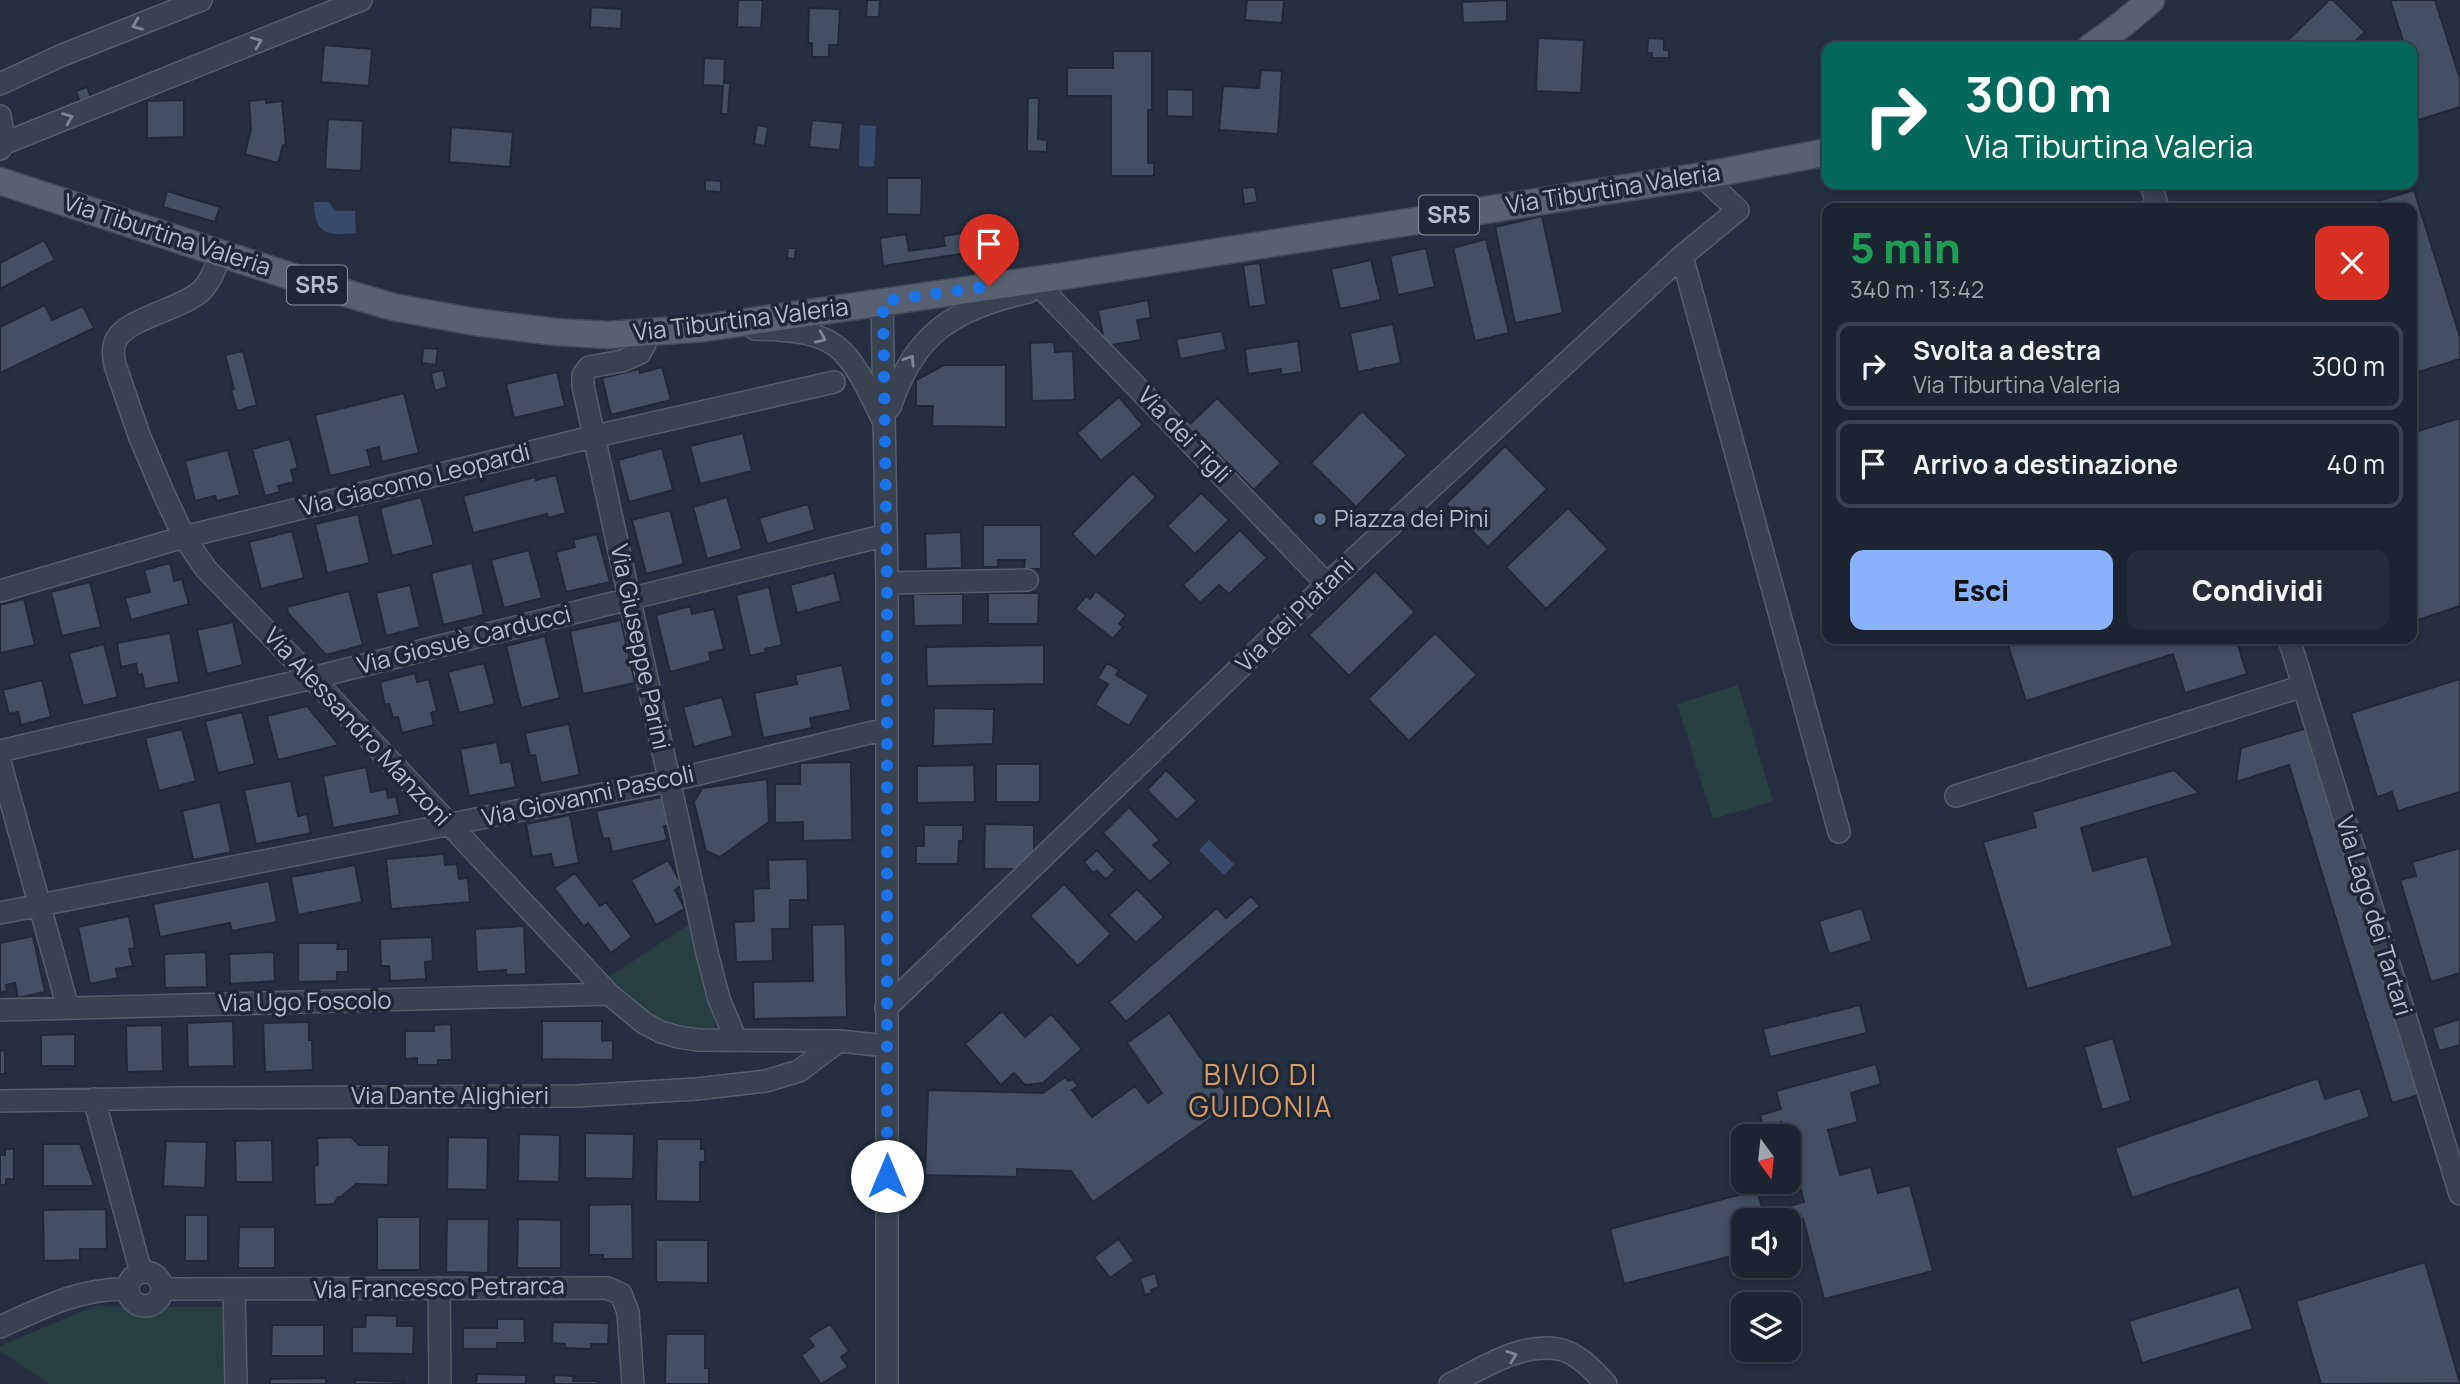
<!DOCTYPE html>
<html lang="it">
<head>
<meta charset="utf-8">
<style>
  body { margin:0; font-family:Manrope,sans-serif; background:#252b39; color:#f1f3f6; height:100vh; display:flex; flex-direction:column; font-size:26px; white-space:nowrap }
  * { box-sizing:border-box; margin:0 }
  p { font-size:23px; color:#a0a4ab }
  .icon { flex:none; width:38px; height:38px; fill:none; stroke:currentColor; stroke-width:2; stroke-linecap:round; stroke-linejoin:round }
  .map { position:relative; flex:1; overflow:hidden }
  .details { position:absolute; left:1822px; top:203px; width:595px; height:441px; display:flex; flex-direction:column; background:#1c2331; border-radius:14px; box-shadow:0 4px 10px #0003,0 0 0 2px #3a404d }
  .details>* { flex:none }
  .top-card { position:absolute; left:1822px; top:42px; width:595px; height:147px; border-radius:14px; box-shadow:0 4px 10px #0003,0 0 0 2px #3a404d; background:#00695c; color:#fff; overflow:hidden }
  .needle { width:46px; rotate:165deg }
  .buttons { position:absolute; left:1731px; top:1124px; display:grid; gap:14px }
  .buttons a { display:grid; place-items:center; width:70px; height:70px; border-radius:14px; background:#1c2331; box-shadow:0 4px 10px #0003,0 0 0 2px #3a404d; font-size:35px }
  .pin { position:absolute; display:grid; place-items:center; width:60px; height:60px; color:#fff; margin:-72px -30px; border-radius:50% 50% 50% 0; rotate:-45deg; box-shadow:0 0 7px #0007 }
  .pin .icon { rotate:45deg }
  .me { position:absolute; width:77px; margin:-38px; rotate:0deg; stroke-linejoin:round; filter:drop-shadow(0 0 5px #0008) }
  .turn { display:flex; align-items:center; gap:24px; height:147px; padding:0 28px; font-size:32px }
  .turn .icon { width:91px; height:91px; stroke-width:2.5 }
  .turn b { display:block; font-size:49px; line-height:60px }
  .round { display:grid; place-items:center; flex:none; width:74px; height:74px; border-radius:14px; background:#252b39 }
  .overview { display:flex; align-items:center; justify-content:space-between; height:119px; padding:0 28px }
  h1 { font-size:42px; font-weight:800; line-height:52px; color:#1e9e55 }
  .button { display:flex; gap:14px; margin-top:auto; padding:14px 28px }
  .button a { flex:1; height:80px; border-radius:14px; background:#8ab1fb; color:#111; font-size:28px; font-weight:800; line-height:80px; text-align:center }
  .button a+a { background:#252b39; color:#f1f3f6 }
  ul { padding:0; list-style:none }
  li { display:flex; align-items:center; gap:21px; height:88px; margin:0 14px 10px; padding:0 14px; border:4px solid #3a404d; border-radius:14px }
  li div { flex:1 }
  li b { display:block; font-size:26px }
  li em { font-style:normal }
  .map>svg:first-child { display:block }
  .green { fill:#273e42 }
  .water { fill:#384a69 }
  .building { fill:#434f63; stroke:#202938; stroke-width:2 }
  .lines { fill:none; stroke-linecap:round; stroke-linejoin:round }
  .minor-casing { stroke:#545d6b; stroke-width:24 }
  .major-casing { stroke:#434b5a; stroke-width:29 }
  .minor { stroke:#394251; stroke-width:21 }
  .major { stroke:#576171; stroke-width:26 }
  .oneway { stroke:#7e8694 }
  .route { stroke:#1a73e8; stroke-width:12; stroke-dasharray:0 21.6 }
  .service-dot { fill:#5c6f8a; stroke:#1e2736; stroke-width:2.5 }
  .labels { text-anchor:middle; stroke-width:7; stroke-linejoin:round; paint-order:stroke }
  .shield { fill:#1e2736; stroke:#88909e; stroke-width:2 }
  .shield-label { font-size:23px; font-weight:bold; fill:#b6bdcb }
  .street-label { font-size:24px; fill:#b6bdcb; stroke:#1e2736 }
  .poi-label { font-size:24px; fill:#b6bdcb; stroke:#1e2736; text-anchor:start }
  .quarter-label { font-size:28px; letter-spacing:2px; fill:#d99c63; stroke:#1e2736 }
</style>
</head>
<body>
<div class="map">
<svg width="2460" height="1384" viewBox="0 0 2460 1384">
  <rect width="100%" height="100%" fill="#252f41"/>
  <path class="green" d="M1738 685 1773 801 1713 819 1677 704Z
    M694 921 717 1034H708L658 1021 609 977Z
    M95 1306 223 1307 225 1384H50L0 1351V1346Z"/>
  <path class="water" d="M860 125 876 126 874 167 859 166Z
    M314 202H329L335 211H355L356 233C329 236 314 235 314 202Z
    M1209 840 1234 864 1224 875 1199 850Z"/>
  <path class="building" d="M738 0H763L761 28 737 27Z
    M867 0H880L879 17H866Z
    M1247 0H1284L1282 23 1245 20Z
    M1507 0V21L1463 23 1462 2Z
    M2329 0H2333L2365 32 2349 47H2281Z
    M2390 0H2435L2460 79V107L2412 122V77H2414L2412 69V47H2405Z
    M591 7 622 9 621 29 590 27Z
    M809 8 840 9 838 45H829V57H812V43H808Z
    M1538 38 1584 40 1581 93 1536 91Z
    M1648 38 1664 39V50H1669V58H1652V53H1647Z
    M324 45 372 49 369 86 321 82Z
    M1113 51H1152V110H1148V163H1154V176H1111V96H1067V68H1113Z
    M704 58 725 59 724 83H730L728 114H721L723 86 703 85Z
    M1261 70 1282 71 1278 134 1219 130 1223 86 1259 88Z
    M87 87 91 98 80 102 76 91Z
    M1167 89 1193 90V117L1167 116Z
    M1028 98H1039L1038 139 1047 140V152L1027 151Z
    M266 99V103L282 101 286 146 283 145 278 163 245 154 251 129 249 101Z
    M184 100V137L147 138V101Z
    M328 119 363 121 361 171 325 169Z
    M812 120 843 123 840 150 809 147Z
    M757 125 768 127 765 146 754 144Z
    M451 127 513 132 510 167 449 162Z
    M887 178H922L921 215 887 214Z
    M705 180 721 181V192L705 191Z
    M1255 187 1258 202 1244 204 1242 188Z
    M2414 190 2460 337V359L2412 374V208H2355Z
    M167 191 220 207 215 222 163 207Z
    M1542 216 1563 313 1515 323 1495 227Z
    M995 228 998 248 883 266 880 238 906 234 909 251 945 246 943 236Z
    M1486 239 1509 333 1475 341 1453 248Z
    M44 240 55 260 0 289V263Z
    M788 248H796L795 259 787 258Z
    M1426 248 1435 287 1398 295 1390 256Z
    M1371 260 1381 300 1340 309 1331 269Z
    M1260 263 1266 305 1249 307 1243 265Z
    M1148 300 1151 318 1137 320 1141 340 1105 346 1098 310Z
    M45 305 52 320 83 306 94 328 0 373V327Z
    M1393 324 1401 363 1358 372 1350 333Z
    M1222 331 1226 350 1180 359 1176 339Z
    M1298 341 1302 372 1281 375V369L1248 374 1245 349Z
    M1054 342 1055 352 1073 351 1075 400 1032 401 1030 343Z
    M423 348 438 349 436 365 422 363Z
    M243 351 257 405 237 411 231 390 234 389 225 355Z
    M944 365H1006V427L932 426 933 406H916V380Z
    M662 367 671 400 611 415 602 378 639 369 640 373Z
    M443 370 447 387 435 391 431 373Z
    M557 372 565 406 514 418 506 384Z
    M404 393 419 453 382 462 379 447 367 450 371 466 330 476 315 415Z
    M1119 397 1143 425 1101 461 1077 433Z
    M1217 398 1281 463 1254 490 1189 425Z
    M1362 411 1407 455 1356 507 1311 463Z
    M2460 418V606L2412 622V433Z
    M743 433 752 471 700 484 690 446Z
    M290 439 298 468 291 470 294 482 278 486 280 492 265 496 252 449Z
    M1505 446 1547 489 1488 547 1446 504Z
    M662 448 673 490 629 502 618 460Z
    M228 450 240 495 217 501 215 496 195 501 185 461Z
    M1133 473 1156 497 1095 557 1072 534Z
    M556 475 566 513 548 518 547 514 473 533 463 496 535 477 536 480Z
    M1201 493 1229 520 1195 554 1167 526Z
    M421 497 434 545 392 556 380 508Z
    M727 497 742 549 707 559 693 507Z
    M808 504 815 530 767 544 759 518Z
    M1568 508 1608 549 1546 609 1506 567Z
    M670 510 684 564 646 574 632 520Z
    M358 514 370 563 327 573 315 524Z
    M983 525H1041V569H1024L1025 560H998V567H983Z
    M1240 530 1267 558 1229 594 1219 585 1200 603 1183 585Z
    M292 531 304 578 261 589 249 542Z
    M961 532 962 568 926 569 925 534Z
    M597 534 610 582 566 592 556 552 575 547 573 540Z
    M529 550 542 598 504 608 491 560Z
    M170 563 174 581 182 579 189 604 131 620 125 598 150 592 144 570Z
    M472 563 484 615 443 625 431 573Z
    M1375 571 1415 612 1349 676 1309 635Z
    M834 573 841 601 797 613 790 585Z
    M90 582 101 627 62 636 51 592Z
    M410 585 420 627 386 636 376 593Z
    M769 587 782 645 765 649 766 652 750 656 736 595Z
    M349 591 363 645 326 655 288 613 287 607Z
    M1096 591 1126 615 1119 624 1123 627 1113 639 1075 609 1086 596 1090 599Z
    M988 593H1039L1038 624H988Z
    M913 594H963V625L914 626Z
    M24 599 35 645 0 653V605Z
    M690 606 692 614 714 609 724 649 709 653 711 661 670 672 656 615Z
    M621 620 635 683 583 694 570 631Z
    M233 622 243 665 207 674 197 630Z
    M170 633 179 682 145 689 142 674 138 675 136 664 121 667 117 643Z
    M1435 633 1477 675 1409 741 1368 699Z
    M545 636 560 698 521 708 506 646Z
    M2006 639H2236L2247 674 2185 693 2173 654 2026 701Z
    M104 644 118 697 83 706 69 653Z
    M1044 645V684L927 686 926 647Z
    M484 663 495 704 459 713 448 672Z
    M1107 663 1119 670 1116 675 1149 695 1129 726 1095 705 1108 684 1098 678Z
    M842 665 851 710 810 718 812 728 763 738 754 693 797 684 795 675Z
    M415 673 417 682 429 679 437 711 431 713 434 725 402 733 398 717 393 718 389 704 385 705 380 682Z
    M2460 679V792L2398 811 2392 792 2377 797 2351 713Z
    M42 680 51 717 21 725 18 712 9 714 3 690Z
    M722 697 733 736 694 747 683 707Z
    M307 706 339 745 278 760 267 716Z
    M934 708 994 709 993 744 933 746Z
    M242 712 255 764 218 773 205 721Z
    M569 724 580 775 541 783 535 755 530 756 525 733Z
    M2307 728 2419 1095 2392 1103 2289 765 2236 782 2241 748Z
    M182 729 196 781 159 791 145 738Z
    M497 742 501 763 511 761 516 787 469 796 460 749Z
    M851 762 852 840 803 841V822L775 823V784H800V763Z
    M996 764H1040V802H996Z
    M974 765 975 802 917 803V766Z
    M366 767 371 792 386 789 388 798 396 796 400 815 333 828 323 776Z
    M1166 770 1197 801 1177 820 1147 790Z
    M2174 770 2199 793 2081 828 2093 871 2147 856 2173 946 2027 989 1983 842 2036 827 2032 812Z
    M767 779 769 822 720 857 706 851 694 802 702 788Z
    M291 781 298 816 307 814 311 833 256 844 244 790Z
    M662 797 669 825 664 826 667 840 612 852 609 838 603 839 596 811Z
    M220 802 231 852 193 860 182 811Z
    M1129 807 1160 840 1153 845 1171 863 1150 882 1103 833Z
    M570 815 579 863 554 868 551 854 532 857 526 824Z
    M985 824 1034 825V854L1017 869H984Z
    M924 825H963V841H959L958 864H916V846H924Z
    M2460 848V973L2431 982 2400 880 2416 876 2412 862Z
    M1097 850 1115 870 1106 880 1097 870 1093 873 1084 862Z
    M444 854 445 865 457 864 459 879 468 878 470 902 391 909 386 859Z
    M807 859 808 900H790V929H772L773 961 736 962 734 922 754 921 753 889 769 888 768 860Z
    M668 860 682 885 675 890 685 909 656 925 631 880Z
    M355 865 362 902 298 915 291 877Z
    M575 873 600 906 606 902 632 937 611 953 588 923 584 927 554 888Z
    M269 881 277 922 232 931 230 923 160 937 153 904Z
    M1064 884 1111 934 1078 966 1030 916Z
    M1137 889 1164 917 1136 943 1109 915Z
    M1251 896 1260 906 1126 1022 1109 1002 1217 908 1226 918Z
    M1862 908 1872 941 1829 954 1819 921Z
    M129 916 135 948 129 949 133 966 116 969 118 978 90 984 78 927Z
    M845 924 847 1017 754 1019 753 982 813 981 812 925Z
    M524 926 526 974 506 975V970L477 972 475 929Z
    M33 936 45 992 18 998 15 983 6 985 7 991 0 993V943Z
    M432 937 433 961 425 962 426 979 390 981 389 966H381L380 939Z
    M298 943H338L337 949H348V972H337V981L298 982Z
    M206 952 207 987 165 988 164 954Z
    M274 952 275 981 230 984 229 954Z
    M1860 1005 1867 1033 1770 1057 1763 1029Z
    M1002 1011 1025 1037 1051 1014 1082 1049 1043 1083 1025 1085 1014 1073 1001 1085 965 1044Z
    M1169 1013 1233 1103 1093 1202 1071 1171 1017 1169V1177L925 1175 928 1090 1043 1093 1065 1077 1068 1081 1073 1079 1078 1086 1072 1090 1092 1117 1135 1086 1148 1103 1162 1093 1127 1043Z
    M2460 1019V1045L2439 1051 2432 1028Z
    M233 1021 234 1066 188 1067 187 1023Z
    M542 1021H602V1041L613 1040V1060L542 1059Z
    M309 1022V1040H312L313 1070 265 1072 263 1023Z
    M451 1024 452 1060H438V1065H417V1058L405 1059V1031H434V1025Z
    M162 1025 163 1071 127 1072 126 1026Z
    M75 1034V1066H41V1035Z
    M2113 1038 2131 1101 2102 1110 2084 1047Z
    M0 1050 5 1051V1074H0Z
    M1876 1064 1881 1084 1851 1093 1858 1122 1828 1130 1840 1175 1871 1167 1878 1193 1910 1185 1933 1271 1824 1299 1803 1219 1788 1223V1220H1743V1253L1624 1284 1610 1229 1757 1190 1764 1213 1804 1202 1796 1170 1788 1172V1136H1785L1782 1122 1763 1127 1760 1115 1781 1109 1776 1091Z
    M2318 1078 2325 1099 2360 1088 2370 1117 2132 1198 2115 1148Z
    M585 1133 634 1134 633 1179 585 1178Z
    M519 1134 560 1135 559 1182 518 1181Z
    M351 1137 359 1145H389L388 1185 356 1184 341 1197H338L334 1204 315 1205 314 1166 318 1165 317 1138Z
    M448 1137 488 1138 487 1190 447 1189Z
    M657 1139H701V1149H705V1162H700V1202L656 1201Z
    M272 1140 273 1182H236L235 1141Z
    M166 1141 207 1142 205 1188 163 1186Z
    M43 1144H80L94 1186H43Z
    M5 1149H14V1179H6V1185H0V1155H5Z
    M632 1204 633 1259H603V1255H589V1205Z
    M106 1209 107 1249H80V1260L44 1261 43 1210Z
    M185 1215H208V1261H185Z
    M377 1217H420V1270H377Z
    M447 1219H489L488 1273 446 1272Z
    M518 1219 561 1220V1268H517Z
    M239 1227H275V1268H238Z
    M1119 1239 1134 1261 1110 1278 1094 1257Z
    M656 1240H708V1283L656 1282Z
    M2425 1262 2460 1383 2321 1384 2296 1301Z
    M1155 1273 1159 1287 1151 1290 1152 1293 1145 1295 1140 1278Z
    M2239 1287 2253 1329 2142 1363 2129 1321Z
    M366 1315 397 1316V1326H414L413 1354 352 1353V1327H365Z
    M497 1319H524L525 1343H497V1349H463V1328H497Z
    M553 1322 609 1323 608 1344H591V1349L565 1348V1344L552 1343Z
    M830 1324 849 1351 841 1357 848 1367 821 1384 801 1355 814 1346 808 1338Z
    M272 1325H324V1356H271Z
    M666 1334H705V1368H709V1384H665Z
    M477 1374 526 1375V1384H476Z
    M554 1375 574 1376 573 1381H598V1384H554Z
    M326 1378V1384H270V1379Z
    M355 1380 405 1382V1384H355Z"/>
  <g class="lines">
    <defs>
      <path id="minor" d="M0 84 60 56 201 0
        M0 116 5 143
        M0 149 5 143 361 0
        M2151 184 2158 208
        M221 253C216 266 211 282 200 292 180 309 130 318 117 338 112 346 113 356 115 365L139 435 163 492 184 537 206 569 312 678 609 994 644 1023 661 1032 678 1037 698 1040 839 1041
        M1682 256 1839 832
        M1041 288 1327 584
        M882 301 887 583V1384
        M755 329C839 331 846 344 882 418
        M645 334V344L640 353 622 361 589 367 583 375V386L707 953 719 999 736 1040
        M890 407C915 332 953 310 1028 292
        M887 583 1027 580
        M0 591 184 537 596 436 834 382
        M2289 639 2460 1194
        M0 751 312 678 886 535
        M0 762 68 1008
        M1956 796 2303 686
        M0 913 669 781 886 729
        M886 1008 1327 584 1682 256 1738 210 1702 176
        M0 1010 609 994
        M94 1099 141 1272
        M0 1101 182 1098 577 1096 696 1089 766 1081 799 1071 839 1041 887 1046
        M128 1289a17 17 0 1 1 34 0a17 17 0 1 1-34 0Z
        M439 1288 440 1384
        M163 1289 607 1288 621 1294 628 1312 633 1384
        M234 1291 236 1384
        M0 1327C42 1308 80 1288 127 1289
        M1450 1384C1482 1369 1521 1342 1558 1349 1577 1352 1594 1371 1606 1384"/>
      <path id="major" d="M2091 47 2124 23 2151 0
        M0 181 308 282 393 307 475 322 556 332 608 335 705 328 1070 275 1702 176 1827 152"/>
    </defs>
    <use href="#minor" class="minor-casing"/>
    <use href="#major" class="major-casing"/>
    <use href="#minor" class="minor"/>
    <use href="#major" class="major"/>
  </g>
  <defs><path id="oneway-chevron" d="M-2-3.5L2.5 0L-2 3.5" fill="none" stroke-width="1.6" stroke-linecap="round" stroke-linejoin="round" transform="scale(1.75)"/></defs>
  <g class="oneway">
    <use href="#oneway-chevron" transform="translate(137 25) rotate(158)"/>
    <use href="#oneway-chevron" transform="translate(257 42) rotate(-22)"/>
    <use href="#oneway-chevron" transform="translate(68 118) rotate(-22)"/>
    <use href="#oneway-chevron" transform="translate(821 338) rotate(24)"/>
    <use href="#oneway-chevron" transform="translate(910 360) rotate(-56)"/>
    <use href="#oneway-chevron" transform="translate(1512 1356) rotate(-19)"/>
  </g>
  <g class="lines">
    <path class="route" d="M887 1176V583L883 301 989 286"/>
  </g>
  <circle class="service-dot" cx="1320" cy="519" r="7"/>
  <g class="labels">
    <g class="shield">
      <rect x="1419" y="195.5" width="60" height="39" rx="5"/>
      <rect x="287" y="265.5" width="60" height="39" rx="5"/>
    </g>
    <g class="shield-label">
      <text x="1449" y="223">SR5</text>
      <text x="317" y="293">SR5</text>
    </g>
    <g class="street-label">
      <text transform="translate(1613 189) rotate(-9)" y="8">Via Tiburtina Valeria</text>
      <text transform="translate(167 235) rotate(18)" y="8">Via Tiburtina Valeria</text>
      <text transform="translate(741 320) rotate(-7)" y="8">Via Tiburtina Valeria</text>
      <text transform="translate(1184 435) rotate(46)" y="8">Via dei Tigli</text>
      <text transform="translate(415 480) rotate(-14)" y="8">Via Giacomo Leopardi</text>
      <text transform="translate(1295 615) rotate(-44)" y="8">Via dei Platani</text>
      <text transform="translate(464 640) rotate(-14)" y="8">Via Giosuè Carducci</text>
      <text transform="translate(640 647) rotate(78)" y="8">Via Giuseppe Parini</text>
      <text transform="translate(357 727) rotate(47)" y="8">Via Alessandro Manzoni</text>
      <text transform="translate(588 796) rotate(-12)" y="8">Via Giovanni Pascoli</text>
      <text transform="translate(2374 916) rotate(73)" y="8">Via Lago dei Tartari</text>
      <text transform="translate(305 1002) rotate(-1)" y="8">Via Ugo Foscolo</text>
      <text x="450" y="1104">Via Dante Alighieri</text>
      <text transform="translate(439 1288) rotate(-1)" y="8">Via Francesco Petrarca</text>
    </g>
    <g class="poi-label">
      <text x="1334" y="527">Piazza dei Pini</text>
    </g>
    <g class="quarter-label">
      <text x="1261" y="1085">BIVIO DI<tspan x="1261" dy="32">GUIDONIA</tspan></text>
    </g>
  </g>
</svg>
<div class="buttons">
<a><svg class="needle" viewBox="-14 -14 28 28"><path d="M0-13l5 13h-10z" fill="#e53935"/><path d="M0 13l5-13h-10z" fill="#a0a4ab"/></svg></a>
<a><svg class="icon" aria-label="sound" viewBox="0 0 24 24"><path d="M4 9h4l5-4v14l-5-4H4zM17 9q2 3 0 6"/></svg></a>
<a><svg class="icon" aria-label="layers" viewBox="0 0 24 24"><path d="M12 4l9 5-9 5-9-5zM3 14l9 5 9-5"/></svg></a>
</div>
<div class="pin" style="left:989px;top:286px;background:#d93025"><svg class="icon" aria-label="arrive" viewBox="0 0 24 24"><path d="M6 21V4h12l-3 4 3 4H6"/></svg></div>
<svg class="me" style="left:887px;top:1176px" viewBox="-20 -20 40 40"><circle r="19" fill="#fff"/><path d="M0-13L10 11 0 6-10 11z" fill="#1a73e8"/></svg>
<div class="top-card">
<div class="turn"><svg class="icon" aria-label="right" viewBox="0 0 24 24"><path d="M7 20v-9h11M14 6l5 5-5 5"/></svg><div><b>300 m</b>Via Tiburtina Valeria</div></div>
</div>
<section class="details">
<div class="overview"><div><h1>5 min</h1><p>340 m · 13:42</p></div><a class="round" style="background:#d93025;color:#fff"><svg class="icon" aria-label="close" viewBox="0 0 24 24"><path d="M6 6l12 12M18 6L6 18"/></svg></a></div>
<ul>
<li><svg class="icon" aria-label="right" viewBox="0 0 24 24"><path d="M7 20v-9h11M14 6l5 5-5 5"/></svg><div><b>Svolta a destra</b><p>Via Tiburtina Valeria</p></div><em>300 m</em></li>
<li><svg class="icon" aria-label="arrive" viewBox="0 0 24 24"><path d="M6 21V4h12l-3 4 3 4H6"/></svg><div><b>Arrivo a destinazione</b></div><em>40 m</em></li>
</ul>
<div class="button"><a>Esci</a><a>Condividi</a></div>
</section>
</div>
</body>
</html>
